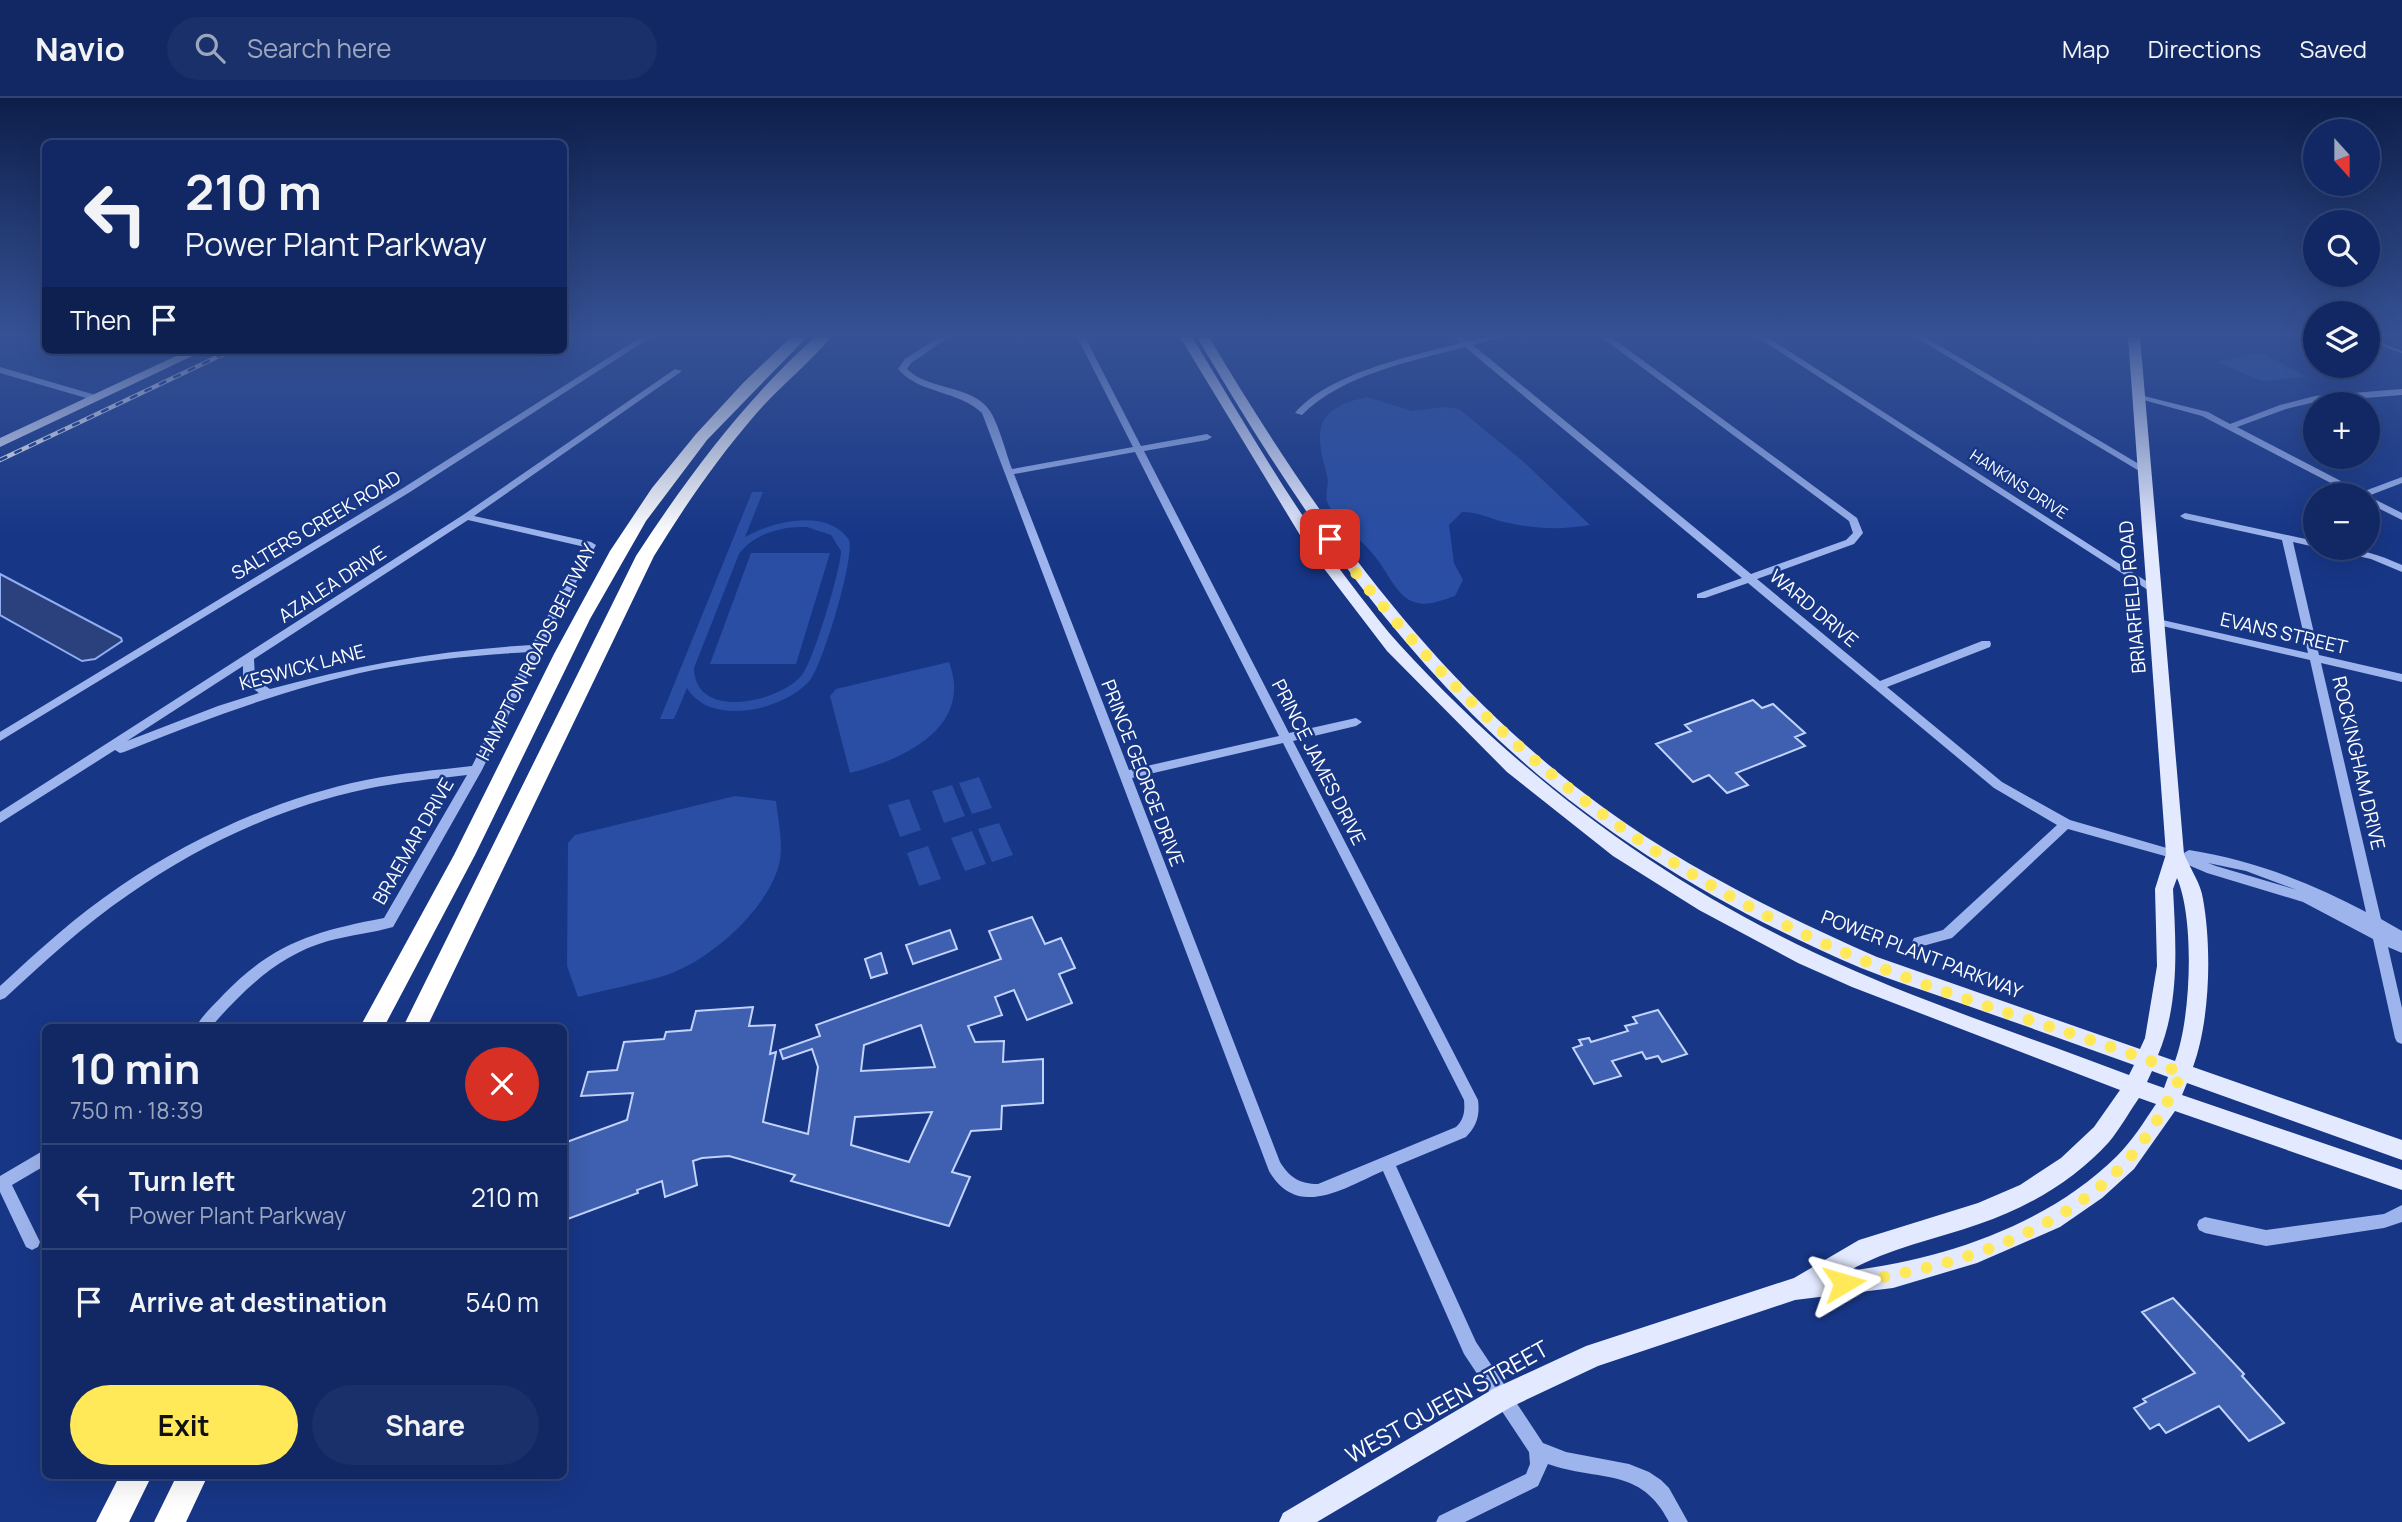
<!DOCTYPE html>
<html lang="en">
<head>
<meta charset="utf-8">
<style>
  body { margin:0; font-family:Manrope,sans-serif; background:#1a306a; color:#f1f3f6; height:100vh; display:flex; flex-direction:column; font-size:26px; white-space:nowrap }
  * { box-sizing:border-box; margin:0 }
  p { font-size:23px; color:#9ca6bf }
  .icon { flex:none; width:38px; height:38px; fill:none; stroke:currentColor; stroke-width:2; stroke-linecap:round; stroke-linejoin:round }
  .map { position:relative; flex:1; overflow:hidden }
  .drawer { position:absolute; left:42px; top:926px; width:525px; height:455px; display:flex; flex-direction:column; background:#112864; border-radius:10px; box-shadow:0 7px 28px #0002,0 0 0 2px #304478 }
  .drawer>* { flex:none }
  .hud { position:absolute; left:42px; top:42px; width:525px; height:214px; border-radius:10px; box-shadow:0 7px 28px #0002,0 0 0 2px #304478; background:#112864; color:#f1f3f6; overflow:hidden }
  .needle { width:46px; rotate:159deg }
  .controls { position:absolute; left:2303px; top:21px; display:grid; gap:14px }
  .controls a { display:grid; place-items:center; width:77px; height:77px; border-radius:50%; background:#112864; box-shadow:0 7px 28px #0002,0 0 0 2px #304478; font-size:35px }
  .pin { position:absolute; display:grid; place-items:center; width:60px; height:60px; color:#fff; margin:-30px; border-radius:14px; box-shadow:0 4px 10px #0006 }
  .me { position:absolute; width:77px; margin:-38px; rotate:83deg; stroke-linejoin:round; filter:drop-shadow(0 0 5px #0008) }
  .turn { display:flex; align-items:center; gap:24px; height:147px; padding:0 28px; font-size:32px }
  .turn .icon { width:91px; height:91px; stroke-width:2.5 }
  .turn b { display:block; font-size:49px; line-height:60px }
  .then { display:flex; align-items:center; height:66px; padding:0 28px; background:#0003; gap:14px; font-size:26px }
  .round { display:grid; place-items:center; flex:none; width:74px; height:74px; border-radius:37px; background:#1a306a }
  .summary { display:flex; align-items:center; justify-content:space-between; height:119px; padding:0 28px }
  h1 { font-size:42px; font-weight:700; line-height:52px }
  .button { display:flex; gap:14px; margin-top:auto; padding:14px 28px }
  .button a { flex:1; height:80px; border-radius:42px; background:#ffe959; color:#111; font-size:28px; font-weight:700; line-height:80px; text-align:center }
  .button a+a { background:#1a306a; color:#f1f3f6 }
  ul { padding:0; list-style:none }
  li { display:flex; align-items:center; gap:21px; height:105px; padding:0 28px; border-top:2px solid #304478 }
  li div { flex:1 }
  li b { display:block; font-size:26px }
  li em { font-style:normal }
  header { display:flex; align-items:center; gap:42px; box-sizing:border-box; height:98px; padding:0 35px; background:#112864; border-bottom:2px solid #304478 }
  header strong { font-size:33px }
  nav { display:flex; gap:38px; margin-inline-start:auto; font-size:24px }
  .search { width:490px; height:63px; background:#1a306a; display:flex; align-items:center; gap:18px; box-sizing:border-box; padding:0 24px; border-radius:38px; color:#9ca6bf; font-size:26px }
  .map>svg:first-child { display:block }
  .green { fill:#294ea4; fill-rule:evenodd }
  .water { fill:#2b417d; stroke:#8fadf0; stroke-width:2 }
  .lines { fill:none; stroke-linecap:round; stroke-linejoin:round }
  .stream { stroke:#8fadf0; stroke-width:2.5 }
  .building { fill:#3f60b0; stroke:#c2d3fa; stroke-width:2; fill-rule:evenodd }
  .minor { fill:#9db4ed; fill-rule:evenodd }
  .major { fill:#e3e9ff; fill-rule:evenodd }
  .highway { fill:#fff; fill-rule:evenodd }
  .rail-casing { stroke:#fff; stroke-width:4.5 }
  .rail { stroke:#173686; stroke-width:2.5; stroke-dasharray:8; stroke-linecap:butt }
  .route { stroke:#ffe959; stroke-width:12; stroke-dasharray:0 21.6 }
  .labels { text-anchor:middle; stroke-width:5; stroke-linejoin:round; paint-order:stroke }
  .far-street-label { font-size:16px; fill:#fff; stroke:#173686 }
  .street-label { font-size:19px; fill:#fff; stroke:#173686 }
  .near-street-label { font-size:23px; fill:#fff; stroke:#173686 }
</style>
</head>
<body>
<header>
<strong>Navio</strong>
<div class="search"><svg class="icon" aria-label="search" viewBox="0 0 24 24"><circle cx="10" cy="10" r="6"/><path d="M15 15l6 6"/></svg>Search here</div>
<nav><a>Map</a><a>Directions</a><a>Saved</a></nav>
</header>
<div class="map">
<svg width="2402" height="1424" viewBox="0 0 2402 1424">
  <rect width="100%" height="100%" fill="#173686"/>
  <path class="green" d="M2258 255 2264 256 2307 279 2262 283 2217 264Z
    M1367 299 1412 313 1444 309 1459 311 1525 365 1590 427C1560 432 1534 431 1504 424 1488 420 1478 414 1462 414L1449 427 1454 465 1463 482 1455 498C1442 502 1428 509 1414 504 1397 499 1387 473 1376 460 1363 442 1340 427 1329 408 1323 397 1330 387 1327 377 1314 332 1315 310 1367 299Z
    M752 394H763L745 439C773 423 828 410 849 442 855 460 823 565 811 581 786 612 711 630 687 590L674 621H660ZM807 429 831 437 841 453C841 471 813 564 802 577 780 604 695 624 694 570L739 456C755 435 782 428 807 429Z
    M751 455H830L796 566H710Z
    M949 564C974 630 902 662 850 675L830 598 836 591Z
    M979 679 992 710 972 716 959 685Z
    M952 687 965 718 944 725 932 693Z
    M735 698 776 703C778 722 783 743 780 762 771 809 711 862 667 877 638 886 608 891 578 899L567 868 568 745 575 737Z
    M909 701 921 732 900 739 888 707Z
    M999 725 1013 757 992 764 978 731Z
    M972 733 986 766 965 773 951 740Z
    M928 748 941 781 919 788 907 755Z"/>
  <path class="water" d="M0 476 121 540 122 543 95 561 82 563 0 517Z"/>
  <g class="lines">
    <path class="stream" d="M2368 241 2402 254"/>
  </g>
  <path class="building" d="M1753 602 1762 610 1773 606 1805 635 1795 639 1805 648 1736 675 1748 687 1727 695 1709 677 1693 684 1656 646 1691 633 1685 627Z
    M1032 819 1045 846 1061 840 1075 870 1059 876 1072 905 1027 922 1014 892 995 899 1002 917 968 928 975 944 1004 943 1003 964 1043 961V1005L1002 1008 1001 1031 971 1033 952 1074 970 1079 949 1128 791 1083 795 1077 729 1058 702 1060 693 1063 697 1087 665 1099 662 1083 637 1092 638 1095 565 1122 564 1120V1045L627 1022 633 995 581 998 588 974 617 972 624 944 664 941 666 934 691 932 696 913 753 909 749 928 775 927 770 956 776 954 763 1024 808 1036 818 969 812 951 783 961 780 952 820 938 816 927 1001 861 989 833ZM921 927 935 969 861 973 864 947ZM932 1014 909 1064 851 1047 855 1019Z
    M950 832 957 851 913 866 906 847Z
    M881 855 887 875 871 880 865 861Z
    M1658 912 1687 956 1662 964 1658 958 1646 961 1642 954 1612 963 1621 978 1594 986 1573 950 1582 947 1579 942 1589 940 1591 944 1628 933 1625 928 1637 925 1633 919Z
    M2173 1200 2244 1276 2242 1278 2284 1325 2249 1343 2219 1308 2166 1335 2159 1326 2150 1331 2134 1310 2146 1304 2143 1301 2195 1275 2142 1214Z"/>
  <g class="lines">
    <path class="minor" d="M641 239H651L410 394 0 643V634L403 390Z
      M939 239H949L911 265 907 271C929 293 972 286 990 313 999 327 1006 355 1012 371L1133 349 1077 239H1085L1141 348 1207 336 1212 339 1207 342 1144 353 1289 635 1356 620 1362 624 1356 628 1293 643 1478 1002C1480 1017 1477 1028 1466 1039L1396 1068 1476 1244 1543 1345 1566 1354 1629 1366 1649 1374 1661 1382 1669 1390 1688 1424H1669C1641 1368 1598 1384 1548 1366L1538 1388 1465 1424H1436L1439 1418 1526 1376 1530 1366 1529 1354 1464 1256 1383 1073C1344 1090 1298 1122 1269 1073L982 315C958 292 919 296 898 271L905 261ZM1135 354 1279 638 1129 672 1014 376ZM1283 645 1464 1002C1465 1014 1464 1021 1456 1029L1318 1086C1300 1086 1290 1080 1280 1064L1132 680Z
      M1454 239H1463L1468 243 1485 239H1500L1473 247 1751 476 1846 442 1853 435 1849 423 1601 239H1611L1857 420 1863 435 1854 446 1757 481 1880 583 1982 543H1990L1991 546 1990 549 1887 589 2002 684 2070 722 2184 755 2189 752C2252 762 2310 784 2366 814L2310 562 2158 527 2153 524 2158 521 2308 555 2282 442 2185 421 2180 418 2185 415 2315 443V449L2293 444 2319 557 2402 576V584L2321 565 2381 821 2402 833V855L2388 849 2402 910V946L2397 944 2395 940 2373 841 2303 804 2207 775 2172 760 2068 731 1952 840 1919 849 1914 848 1912 844 1914 840 1943 832 2057 727 1994 690 1748 485 1705 500H1697V496L1742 480 1465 249C1412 263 1341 277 1302 317L1295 315C1329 275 1411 258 1461 245ZM2208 765 2246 773 2297 792 2216 768Z
      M1757 239H1767L2160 492 2159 494H2151Z
      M1915 239H1925L2149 372 2144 375 2141 374Z
      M0 269 99 298 100 300 93 302 0 275Z
      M675 271 682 273 474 418 591 444 596 447 541 550 482 672 393 829C372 835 350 837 328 843 279 857 244 891 211 929H196C202 917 215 906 224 896 273 845 316 833 384 820L467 677C433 681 399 684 366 691 281 709 199 747 128 797 84 827 44 864 5 900L0 902V888C38 853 76 818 119 789 193 739 278 700 366 682 401 675 437 672 472 668L529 554C477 557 425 562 374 572 288 590 205 621 124 654L120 655 115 652 0 725V714L463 417ZM468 422 585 449 532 547C441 552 358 567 270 591L255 581 254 561ZM243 568V583L259 595 218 608 127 643Z
      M2402 291V297L2315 304 2286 311 2237 329 2362 394 2402 379V385L2368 398 2402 415V422L2368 405V397H2354L2202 318 2136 300 2140 297 2208 314 2230 326 2280 307 2315 298Z
      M2330 450C2356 449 2378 456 2402 467V474L2371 461 2331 452Z
      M46 1051V1067L12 1087 40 1144 38 1149 32 1152 26 1149 0 1094V1078Z
      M2402 1107V1124L2384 1130 2266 1148 2205 1135 2199 1132 2197 1127 2199 1122 2205 1119 2266 1132 2384 1116Z"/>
    <path class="major" d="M1180 239H1192C1246 327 1297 417 1360 498 1373 514 1385 531 1399 546 1518 676 1653 778 1813 854 1914 902 2024 937 2129 977L2134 967C2074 945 2014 924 1954 903 1923 892 1891 882 1861 870 1719 810 1581 726 1472 616 1361 505 1276 374 1197 239H1209C1315 417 1434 587 1604 710 1688 771 1782 817 1877 859L2140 951 2145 940 2157 868 2155 791 2166 756 2128 239H2140L2184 756C2190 770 2201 786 2203 801 2212 850 2210 923 2193 969L2402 1042V1062L2187 985 2182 997 2402 1072V1092L2175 1013 2134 1071 2102 1100 2060 1129 1977 1165 1893 1190 1795 1202 1598 1268 1511 1309 1317 1424H1279L1283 1415 1493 1291 1586 1248 1794 1180 1859 1142 1978 1105 2020 1087 2061 1060 2094 1029 2120 992 1852 889 1798 865 1699 812 1613 758 1507 674 1387 553 1306 447ZM2177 780C2195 822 2191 921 2175 963L2158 957C2180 905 2176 847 2173 791ZM2152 973 2168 979 2164 990 2147 984ZM2139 1000 2156 1006C2144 1024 2132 1043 2117 1058 2047 1127 1945 1161 1849 1173 1889 1150 1936 1141 1979 1126 2027 1110 2075 1082 2109 1044 2120 1031 2129 1014 2139 1000Z
      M189 252H205L0 349V340Z"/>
    <path class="highway" d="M791 239H807L707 342 646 423 590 521 475 757 384 929H360L454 757 554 556 610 453 652 390 696 336 744 284Z
      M815 239H831C809 266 778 290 755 317 717 361 684 409 654 458L427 929H403L636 458C688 378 744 303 815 239Z
      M120 1377H152L129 1424H96Z
      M177 1377H208L186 1424H154Z"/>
    <defs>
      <path id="rail" d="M0 362 232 252"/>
    </defs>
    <use href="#rail" class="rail-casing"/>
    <use href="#rail" class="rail"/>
  </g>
  <linearGradient id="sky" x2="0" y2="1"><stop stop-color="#0d1e4a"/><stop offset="0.54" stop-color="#365295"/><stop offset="1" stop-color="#365295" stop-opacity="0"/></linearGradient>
  <rect width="2402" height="439" fill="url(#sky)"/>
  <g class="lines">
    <path class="route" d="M1330 441C1474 634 1644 772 1867 864 1970 907 2078 934 2182 975 2167 1007 2149 1039 2125 1065 2055 1140 1943 1172 1844 1185"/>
  </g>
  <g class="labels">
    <g class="far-street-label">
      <text transform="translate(2019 386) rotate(33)" y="6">HANKINS DRIVE</text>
    </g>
    <g class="street-label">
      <text transform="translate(316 427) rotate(-31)" y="7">SALTERS CREEK ROAD</text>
      <text transform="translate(332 486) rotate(-33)" y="7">AZALEA DRIVE</text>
      <text transform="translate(2132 499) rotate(-95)" y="7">BRIARFIELD ROAD</text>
      <text transform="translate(1814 510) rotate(40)" y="7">WARD DRIVE</text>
      <text transform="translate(2284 535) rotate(13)" y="7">EVANS STREET</text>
      <text transform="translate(536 554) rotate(-63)" y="7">HAMPTON ROADS BELTWAY</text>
      <text transform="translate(302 569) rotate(-15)" y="7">KESWICK LANE</text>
      <text transform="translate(1319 664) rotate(63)" y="7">PRINCE JAMES DRIVE</text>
      <text transform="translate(2359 665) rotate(77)" y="7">ROCKINGHAM DRIVE</text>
      <text transform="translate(1143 675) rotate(69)" y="7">PRINCE GEORGE DRIVE</text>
      <text transform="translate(413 743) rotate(-60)" y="7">BRAEMAR DRIVE</text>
      <text transform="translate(1922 856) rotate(21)" y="7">POWER PLANT PARKWAY</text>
    </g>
    <g class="near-street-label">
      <text transform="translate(1447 1304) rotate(-29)" y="8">WEST QUEEN STREET</text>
    </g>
  </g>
</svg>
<div class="controls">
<a><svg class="needle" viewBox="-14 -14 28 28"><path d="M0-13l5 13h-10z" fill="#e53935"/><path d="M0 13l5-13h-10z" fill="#9ca6bf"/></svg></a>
<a><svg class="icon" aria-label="search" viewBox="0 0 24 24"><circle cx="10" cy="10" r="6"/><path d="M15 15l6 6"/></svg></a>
<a><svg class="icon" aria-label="layers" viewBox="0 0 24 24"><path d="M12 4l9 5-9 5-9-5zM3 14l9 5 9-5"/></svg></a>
<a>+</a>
<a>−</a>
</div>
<div class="pin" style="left:1330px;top:441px;background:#d93025"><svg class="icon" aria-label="arrive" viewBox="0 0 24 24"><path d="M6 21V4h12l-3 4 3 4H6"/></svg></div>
<svg class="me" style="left:1844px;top:1185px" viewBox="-20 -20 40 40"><path d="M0-17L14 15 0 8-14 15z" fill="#ffe959" stroke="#fff" stroke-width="4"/></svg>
<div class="hud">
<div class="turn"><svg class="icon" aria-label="left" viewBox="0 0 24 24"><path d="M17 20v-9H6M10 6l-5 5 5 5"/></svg><div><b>210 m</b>Power Plant Parkway</div></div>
<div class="then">Then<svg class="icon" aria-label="arrive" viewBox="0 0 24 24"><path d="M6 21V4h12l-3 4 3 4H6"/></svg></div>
</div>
<section class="drawer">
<div class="summary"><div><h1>10 min</h1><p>750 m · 18:39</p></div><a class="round" style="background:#d93025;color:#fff"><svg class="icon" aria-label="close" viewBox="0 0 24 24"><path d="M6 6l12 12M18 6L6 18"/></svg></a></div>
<ul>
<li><svg class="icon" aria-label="left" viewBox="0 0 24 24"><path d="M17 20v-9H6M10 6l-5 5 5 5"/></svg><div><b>Turn left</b><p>Power Plant Parkway</p></div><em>210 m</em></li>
<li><svg class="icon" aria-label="arrive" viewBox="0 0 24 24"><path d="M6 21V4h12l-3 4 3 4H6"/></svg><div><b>Arrive at destination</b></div><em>540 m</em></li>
</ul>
<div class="button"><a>Exit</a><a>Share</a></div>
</section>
</div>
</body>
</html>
